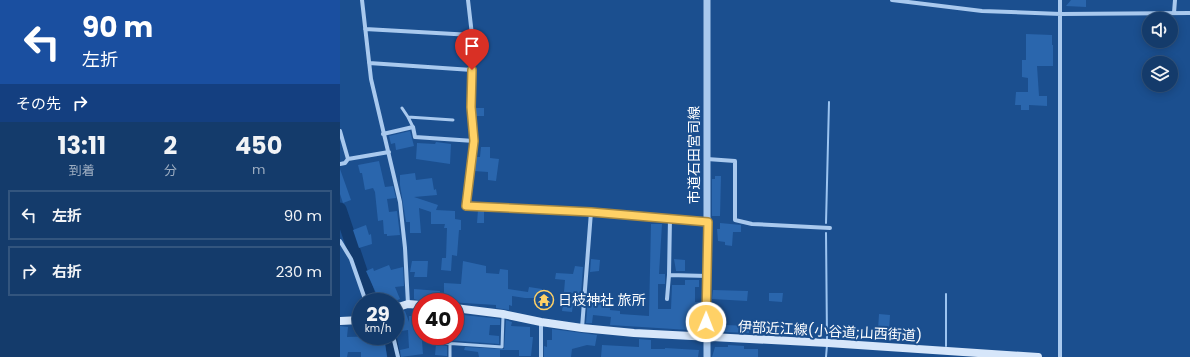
<!DOCTYPE html>
<html lang="ja">
<head>
<meta charset="utf-8">
<style>
  body { margin:0; font-family:Poppins,"Noto Sans JP",sans-serif; background:#1d4271; color:#f1f3f6; height:100vh; display:flex; flex-direction:column; font-size:15px; white-space:nowrap }
  * { box-sizing:border-box; margin:0 }
  p { font-size:13px; color:#9dadc1 }
  .icon { flex:none; width:22px; height:22px; fill:none; stroke:currentColor; stroke-width:2; stroke-linecap:round; stroke-linejoin:round }
  .map { position:relative; flex:1; overflow:hidden }
  .drawer { display:flex; flex-direction:column; background:#143b6b; width:340px }
  .drawer>* { flex:none }
  .guide { background:#1a4fa0; color:#fff; overflow:hidden }
  .controls { position:absolute; left:802px; top:12px; display:grid; gap:8px }
  .controls a { display:grid; place-items:center; width:36px; height:36px; border-radius:50%; background:#143b6b; box-shadow:0 2px 10px #0003,0 0 0 1px #33557e; font-size:20px }
  .speed { position:absolute; left:12px; top:293px; display:flex; gap:8px; font-size:20px; font-weight:700; text-align:center }
  .speed>* { display:grid; place-content:center; width:52px; height:52px; border-radius:50%; background:#143b6b; box-shadow:0 2px 10px #0003,0 0 0 1px #33557e; line-height:1 }
  .speed small { font-size:10px; font-weight:400 }
  .speed .limit { border:6px solid #d22; background:#fff; color:#111 }
  .pin { position:absolute; display:grid; place-items:center; width:34px; height:34px; color:#fff; margin:-41px -17px; border-radius:50% 50% 50% 0; rotate:-45deg; box-shadow:0 0 4px #0007 }
  .pin .icon { rotate:45deg }
  .me { position:absolute; width:44px; margin:-22px; rotate:1deg; stroke-linejoin:round; filter:drop-shadow(0 0 3px #0008) }
  .turn { display:flex; align-items:center; gap:14px; height:84px; padding:0 16px; font-size:18px }
  .turn .icon { width:52px; height:52px; stroke-width:2.5 }
  .turn b { display:block; font-size:28px; line-height:34px }
  .then { display:flex; align-items:center; height:38px; padding:0 16px; background:#0003; gap:8px; font-size:15px }
  .eta { display:flex; justify-content:space-evenly; align-items:center; height:68px; text-align:center }
  .eta b { font-size:24px; font-weight:700; line-height:28px }
  ul { padding:0; list-style:none }
  li { display:flex; align-items:center; gap:12px; height:50px; margin:0 8px 6px; padding:0 8px; border:2px solid #33557e; border-radius:0px }
  li div { flex:1 }
  li b { display:block; font-size:15px }
  li em { font-style:normal }
  main { display:flex; flex:1; min-height:0 }
  .map>svg:first-child { display:block }
  .lines { fill:none; stroke-linecap:round; stroke-linejoin:round }
  .stream { stroke:#9cc4f0; stroke-width:2 }
  .river { stroke:#123a6d; stroke-width:13 }
  .building { fill:#2a66ad }
  .service { stroke:#a9c9ee; stroke-width:3 }
  .minor { stroke:#a9c9ee; stroke-width:4 }
  .tertiary { stroke:#a9c9ee; stroke-width:7 }
  .secondary { stroke:#d6e6fa; stroke-width:8 }
  .route-casing { stroke:#a68842; stroke-width:10 }
  .route { stroke:#ffd166; stroke-width:7 }
  .labels { text-anchor:middle; stroke-width:4; stroke-linejoin:round; paint-order:stroke }
  .street-label { font-size:14px; fill:#fff; stroke:#1b4f8f }
  .poi-label { font-size:14px; fill:#fff; stroke:#1b4f8f; text-anchor:start }
</style>
</head>
<body>
<main>
<section class="drawer">
<div class="guide">
<div class="turn"><svg class="icon" aria-label="left" viewBox="0 0 24 24"><path d="M17 20v-9H6M10 6l-5 5 5 5"/></svg><div><b>90 m</b>左折</div></div>
<div class="then">その先<svg class="icon" aria-label="right" viewBox="0 0 24 24"><path d="M7 20v-9h11M14 6l5 5-5 5"/></svg></div>
</div>
<div class="eta">
<div><b>13:11</b><p>到着</p></div>
<div><b>2</b><p>分</p></div>
<div><b>450</b><p>m</p></div>
</div>
<ul>
<li><svg class="icon" aria-label="left" viewBox="0 0 24 24"><path d="M17 20v-9H6M10 6l-5 5 5 5"/></svg><div><b>左折</b></div><em>90 m</em></li>
<li><svg class="icon" aria-label="right" viewBox="0 0 24 24"><path d="M7 20v-9h11M14 6l5 5-5 5"/></svg><div><b>右折</b></div><em>230 m</em></li>
</ul>
</section>
<div class="map">
<svg width="850" height="357" viewBox="0 0 850 357">
  <rect width="100%" height="100%" fill="#1b4f8f"/>
  <g class="lines">
    <path class="stream" d="M486 223 489 102
      M486 233 487 339
      M606 294V346
      M486 357 487 345"/>
    <path class="river" d="M0 209 29 295 34 302
      M50 336 54 357"/>
  </g>
  <path class="building" d="M731 0H746V7L726 6Z
    M686 34 712 35V45H713V66H697L699 96H707V106L689 105V110H681V105H675L676 92H688V78L682 77V60H686Z
    M135 108H144V116H135Z
    M70 131 74 146 56 150 55 143 51 144 49 136Z
    M96 142 111 144 110 164 76 159 77 143 95 144Z
    M141 147H150V158L159 159 156 181 148 180V172L134 171 136 157H140Z
    M39 161 45 187 53 186 56 198 47 199 49 212 57 211 60 235 47 236V234H44L43 220 38 221 35 192 33 188 25 190 22 173H20L18 165Z
    M0 169 11 200 3 203 0 194Z
    M75 173 76 180 92 178 94 190 96 189 97 195 74 197 98 205 96 210 115 211V219L121 220V230H119L117 256 112 255 111 271 101 270 102 258H106L107 228H104L105 224H91V212L79 208 81 233H70V222H66L60 185V175Z
    M375 176H381L380 216H372V179H375Z
    M138 210H144V223H137Z
    M380 223 401 225V232H393L392 246 385 245V242L378 241 377 229H380Z
    M311 224H322L319 274H325V284H318V309H331L332 285H345V280H359V287H355V302H362V310H356V320H350L349 330 270 325 271 317 253 315 252 323H246L248 299 271 300 270 310 280 311V314L309 316Z
    M26 225 29 235 31 234 32 244 19 248 13 230Z
    M251 259 260 260 259 271 250 272Z
    M334 259 345 260V271H336Z
    M72 261H88L87 277H74L75 272H70Z
    M123 261 146 266V273L159 274 160 269 168 270V289L188 292 189 287 202 289 201 298H185L172 296V306L169 305V310L156 308V305L108 302 109 295H104V283L121 284Z
    M49 265 51 270 63 267 64 286 55 287 60 299 53 302H45L40 292 36 293 26 271 33 268 34 271Z
    M235 266 243 267 241 294 224 292 225 280 215 279 216 273 233 274Z
    M74 289 100 291 98 300 86 298 85 302 74 299Z
    M373 290 408 291 407 301 372 299Z
    M429 293H443L442 302 429 301Z
    M223 303 233 304 232 312 222 311Z
    M74 310H81V336H94L93 342 82 341 83 354 61 357 60 350 69 348 68 330 55 332V323L60 322 58 313 65 311 69 322V316H73Z
    M115 314 160 319V325H150L149 335 159 336V344L106 340 105 336H115Z
    M539 314 550 315 549 331 538 330Z
    M166 320 172 322 171 326 190 327V337H193L191 356H179V350H160V357H139L138 352 124 350 125 347 164 349Z
    M385 325 409 326V333L384 332Z
    M0 326 8 327 7 337 44 336 47 357H21V352H8L7 357H0Z
    M212 329 257 335 255 346 247 345 232 349 231 357H204V346L207 347V340H212Z
    M299 339 311 340V349H325V348L359 350 358 357H261L262 345 299 347Z
    M96 344 107 346V356L95 355Z
    M388 345 404 346V349H418V357H372L375 347H388Z"/>
  <g class="lines">
    <path class="service" d="M62 108 68 117
      M73 127 68 117 113 120
      M102 336 103 343 162 347 163 316
      M110 357V343"/>
    <path class="minor" d="M22 0 31 79 60 202 65 248 68 304
      M128 0 132 35 131 107 134 141 126 206 251 212 367 222
      M552 0 642 11 721 14 850 13
      M834 13 835 0
      M25 29 132 35
      M29 63 132 70
      M0 131 8 159 49 152
      M43 134 73 127 75 137 134 141
      M367 159 395 161V220L412 224 490 228
      M0 164 5 163 8 159
      M330 218 329 275 367 276
      M0 241 11 259 26 302
      M327 299 329 275
      M242 328 251 212
      M53 336 58 357
      M201 357V322
      M720 357V0"/>
    <path class="tertiary" d="M367 357V0"/>
    <path class="secondary" d="M55 308 68 304 81 305
      M115 308 163 314 201 322 242 328 294 333 488 343 698 357
      M0 321 21 320"/>
  </g>
  <g class="lines">
    <defs>
      <path id="route" d="M132 70 131 107 134 141 126 206 251 212 368 222 366 322"/>
    </defs>
    <use href="#route" class="route-casing"/>
    <use href="#route" class="route"/>
  </g>
  <defs>
    <symbol id="temple-ring" viewBox="-11 -11 22 22"><circle r="9.5" fill="#1b4f8f" stroke="#ffd166" stroke-width="1.5"/><path d="M0-6L5-2H3V0L6.5 2.5H4V6H1.5V3h-3V6H-4V2.5H-6.5L-3 0V-2H-5Z" fill="#ffd166"/></symbol>
  </defs>
  <g fill-rule="evenodd">
    <use href="#temple-ring" x="193" y="289" width="22" height="22"/>
  </g>
  <g class="labels">
    <g class="street-label">
      <text transform="translate(354 155) rotate(-90)" y="5">市道石田宮司線</text>
      <text transform="translate(490 331) rotate(3)" y="5">伊部近江線(小谷道;山西街道)</text>
    </g>
    <g class="poi-label">
      <text x="218" y="305">日枝神社 旅所</text>
    </g>
  </g>
</svg>
<div class="controls">
<a><svg class="icon" aria-label="sound" viewBox="0 0 24 24"><path d="M4 9h4l5-4v14l-5-4H4zM17 9q2 3 0 6"/></svg></a>
<a><svg class="icon" aria-label="layers" viewBox="0 0 24 24"><path d="M12 4l9 5-9 5-9-5zM3 14l9 5 9-5"/></svg></a>
</div>
<div class="speed"><div>29<small>km/h</small></div><div class="limit">40</div></div>
<div class="pin" style="left:132px;top:70px;background:#d93025"><svg class="icon" aria-label="arrive" viewBox="0 0 24 24"><path d="M6 21V4h12l-3 4 3 4H6"/></svg></div>
<svg class="me" style="left:366px;top:322px" viewBox="-20 -20 40 40"><circle r="17" fill="#ffd166" stroke="#fff" stroke-width="3"/><path d="M0-11L8 9 0 5-8 9z" fill="#fff"/></svg>
</div>
</main>
</body>
</html>
